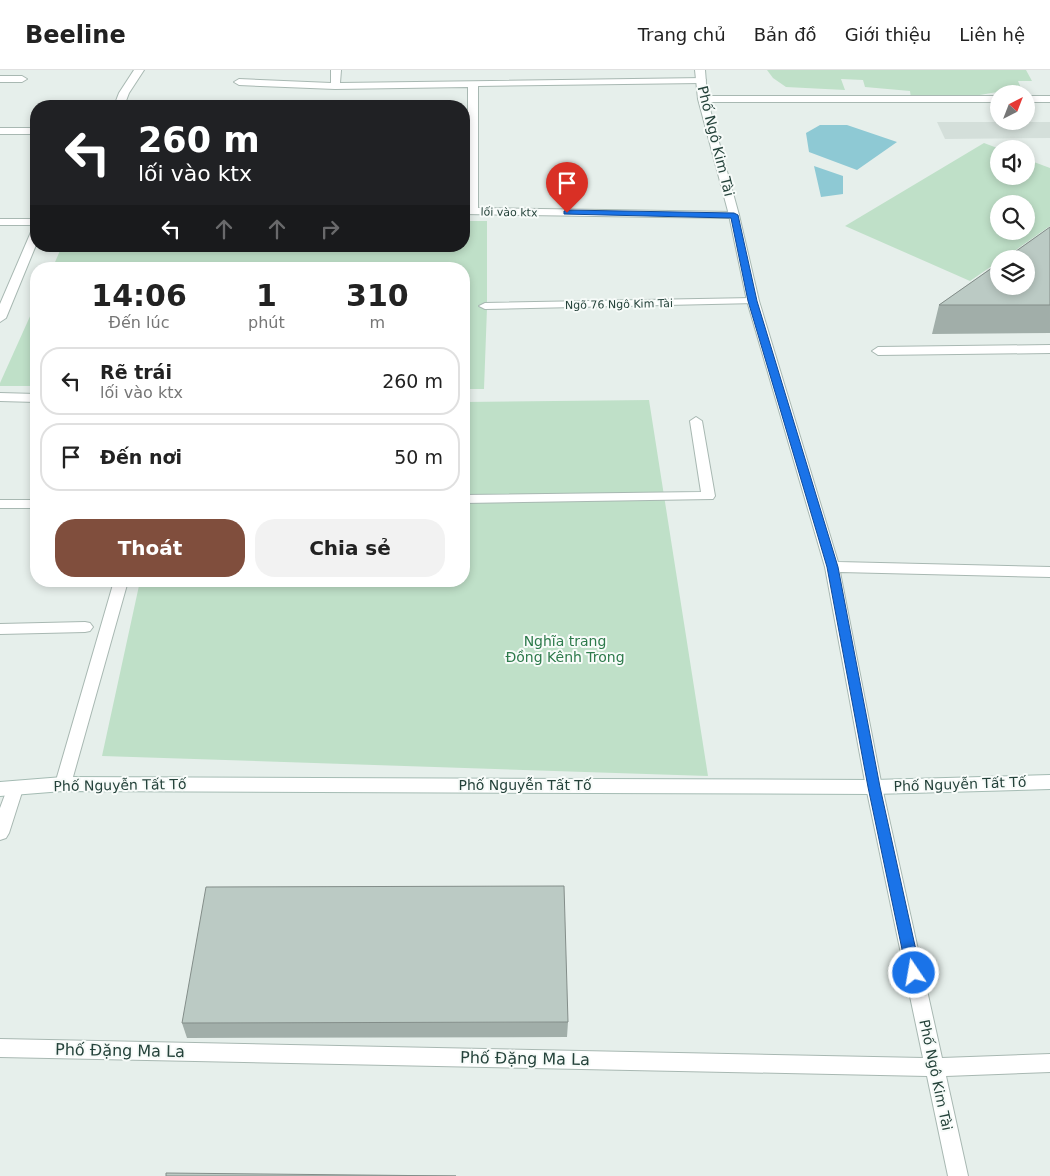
<!DOCTYPE html>
<html lang="vi">
<head>
<meta charset="utf-8">
<style>
  body { margin:0; font-family:"DejaVu Sans",sans-serif; background:#f2f2f2; color:#222; height:100vh; display:flex; flex-direction:column; font-size:19px; white-space:nowrap }
  * { box-sizing:border-box; margin:0 }
  p { font-size:16px; color:#767676 }
  .icon { flex:none; width:28px; height:28px; fill:none; stroke:currentColor; stroke-width:2; stroke-linecap:round; stroke-linejoin:round }
  .map { position:relative; flex:1; overflow:hidden }
  .side { position:absolute; left:30px; top:192px; width:440px; height:325px; display:flex; flex-direction:column; background:#fff; border-radius:20px; box-shadow:0 2px 8px #0003 }
  .side>* { flex:none }
  .banner { position:absolute; left:30px; top:30px; width:440px; height:152px; border-radius:20px; box-shadow:0 2px 8px #0003; background:#202124; color:#fff; overflow:hidden }
  .needle { width:32px; rotate:42deg }
  .controls { position:absolute; left:990px; top:15px; display:grid; gap:10px }
  .controls a { display:grid; place-items:center; width:45px; height:45px; border-radius:50%; background:#fff; box-shadow:0 2px 8px #0003; font-size:25px }
  .pin { position:absolute; display:grid; place-items:center; width:42px; height:42px; color:#fff; margin:-51px -21px; border-radius:50% 50% 50% 0; rotate:-45deg; box-shadow:0 0 5px #0007 }
  .pin .icon { rotate:45deg }
  .me { position:absolute; width:55px; margin:-28px; rotate:348deg; stroke-linejoin:round; filter:drop-shadow(0 0 4px #0008) }
  .turn { display:flex; align-items:center; gap:18px; height:105px; padding:0 25px; font-size:22px }
  .turn .icon { width:65px; height:65px; stroke-width:2.5 }
  .turn b { display:block; font-size:35px; line-height:42px }
  .lanes { display:flex; align-items:center; height:48px; padding:0 25px; background:#0003; justify-content:center; gap:25px; direction:ltr }
  .lanes .off { opacity:.35 }
  .eta { display:flex; justify-content:space-evenly; align-items:center; height:85px; text-align:center }
  .eta b { font-size:30px; font-weight:700; line-height:35px }
  .cta { display:flex; gap:10px; margin-top:auto; padding:10px 25px }
  .cta a { flex:1; height:58px; border-radius:20px; background:#804e3d; color:#fff; font-size:20px; font-weight:700; line-height:58px; text-align:center }
  .cta a+a { background:#f2f2f2; color:#222 }
  ul { padding:0; list-style:none }
  li { display:flex; align-items:center; gap:15px; height:68px; margin:0 10px 8px; padding:0 15px; border:2px solid #e0e0e0; border-radius:20px }
  li div { flex:1 }
  li b { display:block; font-size:19px }
  li em { font-style:normal }
  header { display:flex; align-items:center; gap:30px; box-sizing:border-box; height:70px; padding:0 25px; background:#fff; border-bottom:1px solid #e0e0e0 }
  header strong { font-size:24px }
  nav { display:flex; gap:28px; margin-inline-start:auto; font-size:18px }
  .map>svg:first-child { display:block }
  .built { fill:#d4dfda }
  .green { fill:#bfe0c8; fill-rule:evenodd }
  .water { fill:#8ec9d4 }
  .lines { fill:none; stroke-linecap:round; stroke-linejoin:round }
  .lane-casing { stroke:#a8b8b2; stroke-width:2 }
  .street-casing { stroke:#a8b8b2; stroke-width:2 }
  .secondary-casing { stroke:#a4bbb3; stroke-width:2 }
  .lane { fill:#fff; fill-rule:evenodd }
  .street { fill:#fff; fill-rule:evenodd }
  .secondary { fill:#fff; fill-rule:evenodd }
  .wall { fill:#a1aea9 }
  .building { fill:#bbcac4; stroke:#838d89 }
  .route { fill:#1a73e8; stroke:#114b97 }
  .labels { text-anchor:middle; stroke-width:4; stroke-linejoin:round; paint-order:stroke }
  .far-street-label { font-size:11px; fill:#24423a; stroke:#f7fbf9 }
  .street-label { font-size:14px; fill:#24423a; stroke:#f7fbf9 }
  .park-label { font-size:14px; fill:#2d7a4b; stroke:#f7fbf9 }
  .near-street-label { font-size:16px; fill:#24423a; stroke:#f7fbf9 }
</style>
</head>
<body>
<header>
<strong>Beeline</strong>
<nav><a>Trang chủ</a><a>Bản đồ</a><a>Giới thiệu</a><a>Liên hệ</a></nav>
</header>
<div class="map">
<svg width="1050" height="1106" viewBox="0 0 1050 1106">
  <rect width="100%" height="100%" fill="#e6efeb"/>
  <path class="built" d="M937 52H1050V68L945 69Z"/>
  <path class="green" d="M767 0H1026L1032 11H1018L1021 18 962 28H911L910 21 865 17 863 10 841 9 845 20 786 17 773 8Z
    M984 73 1000 79 999 106H1026V89L1050 98V156L1003 189H999V191L970 211 845 156ZM999 134H1026V161H999Z
    M464 151H487V238L484 319H464V199H52L62 176H464Z
    M36 233V316H0V313Z
    M649 330 708 706 102 686 140 511H464V332Z"/>
  <path class="water" d="M820 55H847L897 72 857 100 809 82 806 63Z
    M814 96 843 106V124L821 127Z"/>
  <g class="lines">
    <defs>
      <path id="lane" d="M134 0H144L129 23 124 36H114L119 23Z
        M331 0H341L340 13 704 8 706 10 701 13 478 16V138L734 142 739 145 734 148 464 144V138H468V17L335 19 239 15 234 12 239 9 331 13Z
        M0 6H22L27 9 22 12H0Z
        M0 58H36V64H0Z
        M0 149H36V155H0Z
        M36 159V175L6 248 0 252V234L31 162Z
        M753 228 759 231 757 233 485 239 479 236 485 233Z
        M1050 275V283L878 285 872 281 878 277Z
        M0 323 36 324V332L0 331Z
        M696 347 702 351 715 426 713 429 464 433V425L701 422 690 351Z
        M0 430H36V438H0Z
        M114 511H128L71 714 69 719 63 721 57 719 55 714Z
        M85 552 90 553 93 557 90 561 85 562 0 564V554Z
        M15 712 21 714 23 719 9 763 6 768 0 770V738L9 714Z"/>
      <path id="street" d="M695 0H705L707 26H999V32H708L739 145 759 231 838 492 1050 497V507L840 502 882 717 942 988 1050 984V1002L946 1006 968 1106H948L927 1006 0 987V969L923 988 866 717 825 497 747 231 729 145 698 29Z
        M1026 26H1050V32H1026Z"/>
      <path id="secondary" d="M1050 705V719L874 724 63 721 0 726V712L63 707 874 710Z"/>
    </defs>
    <use href="#lane" class="lane-casing"/>
    <use href="#street" class="street-casing"/>
    <use href="#secondary" class="secondary-casing"/>
    <use href="#lane" class="lane"/>
    <use href="#street" class="street"/>
    <use href="#secondary" class="secondary"/>
  </g>
  <path class="wall" d="M1050 157V263L932 264 939 235Z
    M568 952 567 967 187 968 182 953Z"/>
  <path class="building" d="M1050 157V235H939L999 193V216H1026V189H1005Z
    M564 816 568 952 182 953 206 817Z
    M166 1103 456 1106H166Z"/>
  <path class="route" d="M567 140 734 143 738 145 757 231 838 497 880 717 921 903 919 908 914 910 909 908 907 903 868 717 827 497 748 231 731 148 564 144V141Z"/>
  <g class="labels">
    <g class="far-street-label">
      <text transform="translate(509 142) rotate(1)" y="4">lối vào ktx</text>
      <text transform="translate(619 234) rotate(-1)" y="4">Ngõ 76 Ngô Kim Tài</text>
    </g>
    <g class="street-label">
      <text transform="translate(716 71) rotate(76)" y="5">Phố Ngô Kim Tài</text>
      <text transform="translate(960 714) rotate(-2)" y="5">Phố Nguyễn Tất Tố</text>
      <text transform="translate(120 715) rotate(-1)" y="5">Phố Nguyễn Tất Tố</text>
      <text x="525" y="720">Phố Nguyễn Tất Tố</text>
      <text transform="translate(936 1005) rotate(78)" y="5">Phố Ngô Kim Tài</text>
    </g>
    <g class="park-label">
      <text x="565" y="576">Nghĩa trang<tspan x="565" dy="16">Đồng Kênh Trong</tspan></text>
    </g>
    <g class="near-street-label">
      <text transform="translate(120 980) rotate(1)" y="6">Phố Đặng Ma La</text>
      <text transform="translate(525 988) rotate(1)" y="6">Phố Đặng Ma La</text>
    </g>
  </g>
</svg>
<div class="controls">
<a><svg class="needle" viewBox="-14 -14 28 28"><path d="M0-13l5 13h-10z" fill="#e53935"/><path d="M0 13l5-13h-10z" fill="#767676"/></svg></a>
<a><svg class="icon" aria-label="sound" viewBox="0 0 24 24"><path d="M4 9h4l5-4v14l-5-4H4zM17 9q2 3 0 6"/></svg></a>
<a><svg class="icon" aria-label="search" viewBox="0 0 24 24"><circle cx="10" cy="10" r="6"/><path d="M15 15l6 6"/></svg></a>
<a><svg class="icon" aria-label="layers" viewBox="0 0 24 24"><path d="M12 4l9 5-9 5-9-5zM3 14l9 5 9-5"/></svg></a>
</div>
<div class="pin" style="left:567px;top:143px;background:#d93025"><svg class="icon" aria-label="arrive" viewBox="0 0 24 24"><path d="M6 21V4h12l-3 4 3 4H6"/></svg></div>
<svg class="me" style="left:914px;top:903px" viewBox="-20 -20 40 40"><circle r="17" fill="#1a73e8" stroke="#fff" stroke-width="3"/><path d="M0-11L8 9 0 5-8 9z" fill="#fff"/></svg>
<div class="banner">
<div class="turn"><svg class="icon" aria-label="left" viewBox="0 0 24 24"><path d="M17 20v-9H6M10 6l-5 5 5 5"/></svg><div><b>260 m</b>lối vào ktx</div></div>
<div class="lanes"><svg class="icon" aria-label="left" viewBox="0 0 24 24"><path d="M17 20v-9H6M10 6l-5 5 5 5"/></svg><svg class="icon off" aria-label="ahead" viewBox="0 0 24 24"><path d="M12 20V5M6 11l6-6 6 6"/></svg><svg class="icon off" aria-label="ahead" viewBox="0 0 24 24"><path d="M12 20V5M6 11l6-6 6 6"/></svg><svg class="icon off" aria-label="right" viewBox="0 0 24 24"><path d="M7 20v-9h11M14 6l5 5-5 5"/></svg></div>
</div>
<section class="side">
<div class="eta">
<div><b>14:06</b><p>Đến lúc</p></div>
<div><b>1</b><p>phút</p></div>
<div><b>310</b><p>m</p></div>
</div>
<ul>
<li><svg class="icon" aria-label="left" viewBox="0 0 24 24"><path d="M17 20v-9H6M10 6l-5 5 5 5"/></svg><div><b>Rẽ trái</b><p>lối vào ktx</p></div><em>260 m</em></li>
<li><svg class="icon" aria-label="arrive" viewBox="0 0 24 24"><path d="M6 21V4h12l-3 4 3 4H6"/></svg><div><b>Đến nơi</b></div><em>50 m</em></li>
</ul>
<div class="cta"><a>Thoát</a><a>Chia sẻ</a></div>
</section>
</div>
</body>
</html>
